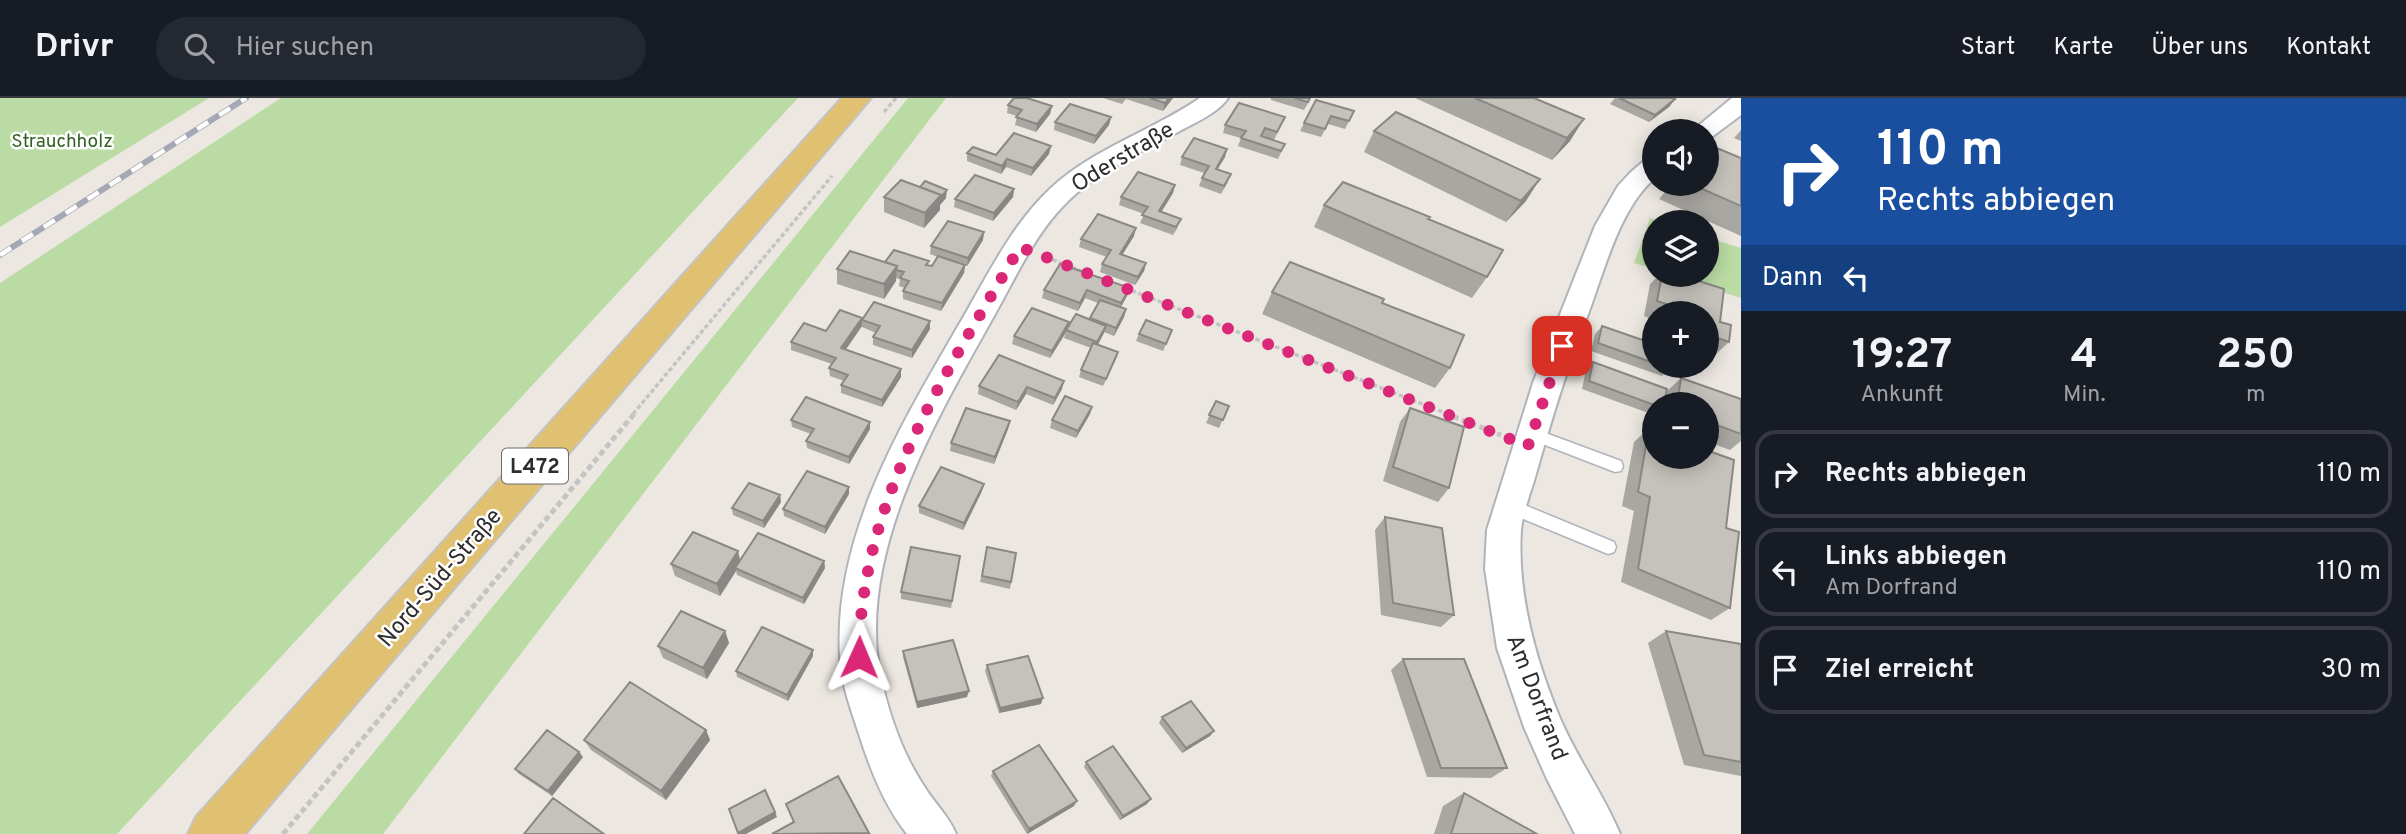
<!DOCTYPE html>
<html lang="de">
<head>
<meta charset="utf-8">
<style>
  body { margin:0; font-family:Overpass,sans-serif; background:#242831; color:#f1f3f6; height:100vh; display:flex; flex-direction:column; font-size:26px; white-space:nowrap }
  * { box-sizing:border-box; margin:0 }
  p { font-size:23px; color:#9ea1a6 }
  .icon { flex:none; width:38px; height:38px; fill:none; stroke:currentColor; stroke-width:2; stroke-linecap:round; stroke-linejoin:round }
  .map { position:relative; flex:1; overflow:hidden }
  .drawer { display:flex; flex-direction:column; background:#171b24; width:665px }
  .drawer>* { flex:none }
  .banner { background:#1a4fa0; color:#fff; overflow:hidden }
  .buttons { position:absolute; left:1642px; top:21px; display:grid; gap:14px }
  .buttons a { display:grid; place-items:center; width:77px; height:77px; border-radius:50%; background:#171b24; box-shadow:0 4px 18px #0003; font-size:35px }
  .pin { position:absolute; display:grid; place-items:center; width:60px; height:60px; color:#fff; margin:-30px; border-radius:14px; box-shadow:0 4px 10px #0006 }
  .me { position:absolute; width:77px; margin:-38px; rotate:1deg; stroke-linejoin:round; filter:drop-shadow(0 0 5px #0008) }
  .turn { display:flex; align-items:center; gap:24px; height:147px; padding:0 21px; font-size:32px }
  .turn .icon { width:91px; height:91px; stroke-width:2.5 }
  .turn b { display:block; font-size:49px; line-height:60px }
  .then { display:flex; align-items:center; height:66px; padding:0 21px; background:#0003; gap:14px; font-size:26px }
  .eta { display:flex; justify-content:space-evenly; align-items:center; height:119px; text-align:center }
  .eta b { font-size:42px; font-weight:700; line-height:49px }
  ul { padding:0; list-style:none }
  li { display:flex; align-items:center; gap:21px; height:88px; margin:0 14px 10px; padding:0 7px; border:4px solid #363941; border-radius:21px }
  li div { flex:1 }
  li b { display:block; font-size:26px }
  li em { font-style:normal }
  header { display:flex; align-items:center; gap:42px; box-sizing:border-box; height:98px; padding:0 35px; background:#171b24; border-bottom:2px solid #363941 }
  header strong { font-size:33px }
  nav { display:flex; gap:38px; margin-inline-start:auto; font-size:24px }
  .search { width:490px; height:63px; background:#242831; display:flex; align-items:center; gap:18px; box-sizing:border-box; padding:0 24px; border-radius:38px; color:#9ea1a6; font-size:26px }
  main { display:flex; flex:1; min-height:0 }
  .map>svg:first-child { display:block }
  .green { fill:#badca4 }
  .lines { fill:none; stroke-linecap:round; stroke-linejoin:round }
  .lane-casing { stroke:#b1b3bb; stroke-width:3 }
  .street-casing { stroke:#b1b3bb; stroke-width:4 }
  .primary-casing { stroke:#c4c4c4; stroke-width:4 }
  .path-far1 { stroke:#c4c4c4; stroke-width:3.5; stroke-dasharray:4.5 2.5; stroke-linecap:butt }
  .path { stroke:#c4c4c4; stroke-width:5; stroke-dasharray:6 3.5; stroke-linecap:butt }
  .lane { fill:#fff; fill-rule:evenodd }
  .street { fill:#fff; fill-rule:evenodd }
  .primary { fill:#e0c172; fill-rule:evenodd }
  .rail-casing { stroke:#a4a7b4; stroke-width:6 }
  .rail { stroke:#fff; stroke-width:4.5; stroke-dasharray:13; stroke-linecap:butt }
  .wall { fill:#a9a7a2 }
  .shaded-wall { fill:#8a8884 }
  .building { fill:#c5c2bc; stroke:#8a8884; stroke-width:2 }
  .route { stroke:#db2777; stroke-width:12; stroke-dasharray:0 21.6 }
  .labels { text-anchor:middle; stroke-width:5; stroke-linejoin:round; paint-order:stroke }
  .far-park-label { font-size:19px; fill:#346224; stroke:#fff }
  .shield { fill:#fff; stroke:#6c6c6c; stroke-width:2 }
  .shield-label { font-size:21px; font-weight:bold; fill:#2d2d2d }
  .street-label { font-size:23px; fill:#2d2d2d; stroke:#fff }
</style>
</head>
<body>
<header>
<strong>Drivr</strong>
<div class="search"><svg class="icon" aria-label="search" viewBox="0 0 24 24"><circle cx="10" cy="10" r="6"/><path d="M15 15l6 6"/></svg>Hier suchen</div>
<nav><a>Start</a><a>Karte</a><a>Über uns</a><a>Kontakt</a></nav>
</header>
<main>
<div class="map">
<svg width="1741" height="736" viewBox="0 0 1741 736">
  <rect width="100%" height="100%" fill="#ece7e1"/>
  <path class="green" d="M0 0H209L0 129Z
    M281 0H798L117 736H0V185Z
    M908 0H946L383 736H307Z
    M1650 120 1664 124H1654V171L1634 165Z
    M1706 139 1741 150V200L1671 177H1706Z"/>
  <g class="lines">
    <defs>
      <path id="lane" d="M1532 330 1621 363 1623 368 1621 373 1615 374 1527 340 1524 336 1527 332Z
        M1510 401 1614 444 1616 449 1614 454 1608 456 1504 413 1502 408 1504 403Z"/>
      <path id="street" d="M1200 0H1228C1217 16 1192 26 1176 35 1139 55 1099 73 1068 103 1035 135 1016 179 994 218 937 320 857 454 880 575 888 614 902 655 924 688 934 705 949 718 956 736H907C884 707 870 671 859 636 851 611 841 586 840 559 833 440 899 330 957 230 985 183 1010 128 1051 90 1094 50 1152 33 1200 0Z
        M1732 0H1741V17L1713 38 1706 40V33H1692Z
        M1654 60V81C1619 111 1603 177 1587 219 1567 270 1551 323 1536 376 1531 394 1523 413 1521 432 1517 496 1535 560 1559 618 1576 659 1603 695 1620 736H1575L1547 681 1524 629 1497 550 1485 471 1487 432 1533 285 1595 128 1618 88 1631 74 1645 62Z"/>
      <path id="primary" d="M842 0H871L245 736H188L196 719Z"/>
    </defs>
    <use href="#lane" class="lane-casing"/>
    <use href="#street" class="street-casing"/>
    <use href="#primary" class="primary-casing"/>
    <path class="path-far1" d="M884 14 896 0
      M1046 159 1084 174
      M1125 190 1448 316
      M633 316 832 78"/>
    <path class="path" d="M1444 315 1501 337
      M283 736 635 315"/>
    <use href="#lane" class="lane"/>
    <use href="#street" class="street"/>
    <use href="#primary" class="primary"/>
    <defs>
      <path id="rail" d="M0 157 246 0"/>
    </defs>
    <use href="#rail" class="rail-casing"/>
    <use href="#rail" class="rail"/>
  </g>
  <path class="wall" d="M1103 0H1173L1163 13 1126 1 1122 6Z
    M1271 0H1311L1304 12 1271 2Z
    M1415 0H1534L1570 43 1552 62Z
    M1615 0H1672L1675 1 1669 9 1649 24 1610 6Z
    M1008 7 1052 8 1050 16 1036 34 1015 27 1017 18 1007 15Z
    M1354 13 1345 31 1328 26 1321 39 1300 33 1304 25Z
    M1111 19 1109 27 1094 46 1054 32 1055 24Z
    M1285 19 1274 42 1285 46 1278 61 1238 48 1241 40 1223 35 1225 27Z
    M1741 32V43L1734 40Z
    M1374 33 1526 103 1506 124 1364 54Z
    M1227 51 1225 59 1217 71 1228 84 1221 96 1199 88 1204 75 1180 67 1182 59Z
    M967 55 996 57 1049 56 1031 78 1006 69 1001 76 967 63Z
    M1741 60V138L1659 101 1672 86H1706Z
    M1175 87 1173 95 1161 114 1178 129 1173 137 1140 125 1144 116 1119 107 1121 99Z
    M1014 91 1013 99 993 123 954 109 955 101Z
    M884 99 946 100 940 107V112L924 130 884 114Z
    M1324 107 1428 121 1487 179 1472 200 1314 129Z
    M984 134 983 142 967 168 965 167 964 175 941 213 903 201V193L905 190 899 188 900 181 896 180V183L884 201 837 186V171L885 164 932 168 938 159 930 156 931 148Z
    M1134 138 1122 157 1146 165 1144 173 1135 187 1100 174 1102 166 1107 159 1079 149 1081 141Z
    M1659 177H1680L1720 224 1729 244 1714 258 1706 256V215H1654V222L1644 218 1650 186Z
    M1130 190 1127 198 1121 209 1126 211 1124 219 1114 238 1104 234 1098 247 1118 254 1103 288 1079 279 1081 272 1091 250 1064 240 1066 235 1050 260 1012 246 1014 238 1069 224 1068 230 1089 221 1098 205 1085 200 1078 213 1042 200 1044 192Z
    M1272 194 1382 205 1450 270 1435 290 1262 216Z
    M862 220V228L846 251 901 271V279L882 309 841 295V287L844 283 830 278 829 270 832 266 791 252V244Z
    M862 222 930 231 912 260 873 247V239L876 235 862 229Z
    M1602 228 1654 246V268H1670L1669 271 1662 278 1591 253 1595 236Z
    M1172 232 1163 253 1136 243 1139 236Z
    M999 257 1062 291 1053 307 1026 296 1016 312 978 296 979 288Z
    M1593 264 1666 294 1681 280 1741 301V343L1730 352 1706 343V306H1654V317L1582 291 1586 272Z
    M1216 303 1229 308 1219 330 1206 325Z
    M1092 309 1090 316 1076 340 1050 330 1052 322Z
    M1410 310 1449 390 1438 404 1383 383 1400 324Z
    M791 322 870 331 849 366 807 350 806 343 811 336 792 329Z
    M1010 323 1008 331 994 366 950 353 951 345Z
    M1649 330 1726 430 1730 510 1711 522 1621 484 1634 413 1622 408 1634 344Z
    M982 393 963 432 919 415V408Z
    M849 396 825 436 784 418 783 411Z
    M780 397 781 404 764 430 733 417 732 410Z
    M1385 419 1454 517 1441 529 1381 517 1375 432Z
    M987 449 1011 484 1010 491 980 484Z
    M960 458 951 510 901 501V494Z
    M740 463H824L825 470 804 506 737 477 736 473 720 498 675 478 671 466Z
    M725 533 729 545 707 581 663 560 658 548Z
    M1666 533 1741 546V678L1684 667 1648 545Z
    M903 553 967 599 917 610 903 559Z
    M813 558 788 603 737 579 736 573Z
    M1403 561 1507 670 1491 680 1427 679 1391 572Z
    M987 567 1041 606 999 615 985 573Z
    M1162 619 1214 633 1210 638 1182 655 1159 625Z
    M706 632 710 642 666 702 591 652 584 642Z
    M579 654 583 659 552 698 519 676 515 671Z
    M1086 664 1147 706 1120 722 1084 669Z
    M993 673 1074 708 1027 736 991 678Z
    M1464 695 1537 736H1434L1443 708Z"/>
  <path class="shaded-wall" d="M1169 0H1173L1163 13 1165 5Z
    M1675 1 1669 9 1649 24 1655 17Z
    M1052 8 1050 16 1036 34 1037 26Z
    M1111 19 1109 27 1094 46 1096 38Z
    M1584 21 1570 43 1552 62 1567 40Z
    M1051 48 1049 56 1031 78 1033 70Z
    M1227 51 1225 59 1213 79 1216 71Z
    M1007 61 1006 69 1001 76 1002 68Z
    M1540 81 1526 103 1506 124 1521 103Z
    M1175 87 1173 95 1157 121 1159 113Z
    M1014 91 1013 99 993 123 994 115Z
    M947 92 946 100 940 107V112L924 130 925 115Z
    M1136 130 1134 138 1118 164 1120 156Z
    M984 134 983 142 967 168 968 160Z
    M1146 165 1144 173 1135 187 1138 179Z
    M965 167 964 175 941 213 942 205Z
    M897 168 896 183 884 201V186Z
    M1130 190 1127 198 1119 212 1121 205Z
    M1087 192 1085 200 1078 213 1080 205Z
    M1126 211 1124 219 1114 238 1116 230Z
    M862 220V228L842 257 841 250Z
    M930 223V231L912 260V252Z
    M1069 224 1067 232 1050 260 1052 253Z
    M1106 228 1104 235 1095 252 1097 244Z
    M1118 254 1116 261 1103 288 1106 281Z
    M901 271V279L882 309V302Z
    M1064 283 1062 291 1053 307 1055 300Z
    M1027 289 1026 296 1016 312 1018 304Z
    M1092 309 1090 316 1076 340 1078 333Z
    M1010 323 1008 331 994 366 995 359Z
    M870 324V331L849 366V359Z
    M984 386 982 393 963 432 964 425Z
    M849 389V396L825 436V429Z
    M780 397 781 404 764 430 763 423Z
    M738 453 741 466 735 470 736 473 720 498 717 486Z
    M824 463 825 470 804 506 803 500Z
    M725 533 729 545 707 581 703 570Z
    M813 552V558L788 603 787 597Z
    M969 593 967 599 917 610V604Z
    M1043 600 1041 606 999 615 1000 610Z
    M706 632 710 642 666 702 661 693Z
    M1214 633 1210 638 1182 655 1186 650Z
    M579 654 583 659 552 698 548 693Z
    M1151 701 1147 706 1120 722 1123 718Z
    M1077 703 1074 708 1027 736 1029 731Z
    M775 714 777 719 746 736H739L738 735Z"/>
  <path class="building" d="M1014 0H1027L1052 8 1037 26 1016 19 1022 12 1008 7Z
    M1150 0H1169L1165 5Z
    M1294 0H1310L1308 4Z
    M1475 0H1534L1584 21 1567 40Z
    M1619 0H1672L1675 1 1655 17Z
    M1316 2 1354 13 1349 23 1331 18 1325 31 1304 25Z
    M1239 5 1285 19 1277 34 1265 30 1261 38 1285 46 1281 53 1241 40 1246 33 1225 27Z
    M1070 6 1111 19 1096 38 1055 24Z
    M1396 14 1540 81 1521 103 1374 33Z
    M1014 35 1051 48 1033 70 1007 61 1002 68 967 55 973 49 996 57Z
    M1194 40 1227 51 1216 71 1231 76 1224 88 1202 80 1209 68 1182 59Z
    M1707 46 1741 60V108L1691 86H1706Z
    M1138 74 1175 87 1159 113 1181 121 1176 129 1142 117 1148 109 1121 99Z
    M975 77 1014 91 994 115 955 101Z
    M901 82 941 97 925 115 884 99Z
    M925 83 947 92 941 99V97L920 89Z
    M1343 84 1430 119 1428 121 1503 152 1487 179 1324 107Z
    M1098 116 1136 130 1120 156 1146 165 1138 179 1102 166 1111 152 1081 141Z
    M948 123 984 134 968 160 931 148Z
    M894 152 929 163 926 167 932 168 938 158 965 167 942 205 903 193 909 183 900 180 904 174 896 172 897 168 885 164Z
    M850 153 897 168 884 186 837 171Z
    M1290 164 1384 201 1382 205 1464 237 1450 270 1272 194Z
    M1060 166 1130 190 1121 205 1087 192 1080 205 1044 192Z
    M1662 177H1680L1724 191 1720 224 1731 227 1729 244 1706 236V215H1680L1681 211 1657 203Z
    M1100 202 1126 211 1116 230 1090 220Z
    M874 204 930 223 912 252 873 239 880 228 862 222Z
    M1032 210 1069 224 1052 253 1014 238Z
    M840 212 862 220 841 250 901 271 882 302 841 287 848 277 829 270 836 260 791 244 804 225 826 233Z
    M1076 216 1106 228 1097 244 1066 232Z
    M1146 222 1172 232 1166 246 1139 236Z
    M1602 228 1654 246V265L1598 245Z
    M1093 245 1118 254 1106 281 1081 272Z
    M999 257 1064 283 1055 300 1027 289 1018 304 979 288Z
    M1593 264 1667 291 1664 306 1654 307 1589 283Z
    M1681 280 1741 301V336L1706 323V306H1677Z
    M1065 298 1092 309 1078 333 1052 322Z
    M806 299 870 324 849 359 806 343 814 331 791 322Z
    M1216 303 1229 308 1223 322 1209 317Z
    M966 310 1010 323 995 359 951 345Z
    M1410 310 1464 329 1449 390 1393 369Z
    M1649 330 1654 332V359H1706V352L1734 362 1726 430 1739 434 1730 510 1638 471 1650 399 1638 394Z
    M941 369 984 386 964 425 919 408Z
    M807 373 849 389 825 429 783 411Z
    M749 385 780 397 763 423 732 410Z
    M1385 419 1442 430 1454 517 1393 505Z
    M693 434 738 453 717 486 671 466Z
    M758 435 824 463 803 500 735 470Z
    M911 449 960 458 952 503 901 494Z
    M987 449 1016 455 1011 484 982 478Z
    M681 513 725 533 703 570 658 548Z
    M762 529 813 552 787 597 736 573Z
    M1666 533 1741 546V664L1704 657Z
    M953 542 969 593 917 604 903 553Z
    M1028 558 1043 600 1000 610 987 567Z
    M1403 561H1464L1507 670H1441Z
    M630 584 706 632 661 693 584 642Z
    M1191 603 1214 633 1186 650 1162 619Z
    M547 632 579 654 548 693 515 671Z
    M1039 647 1077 703 1029 731 993 673Z
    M1113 648 1151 701 1123 718 1086 664Z
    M838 678 869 735 772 736 794 724 786 706Z
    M765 692 775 714 738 735 729 711Z
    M1464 695 1537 736H1451Z
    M553 700 604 736H524Z"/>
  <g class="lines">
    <path class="route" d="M859 559C860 403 944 279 1020 149L1528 348 1562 248"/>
  </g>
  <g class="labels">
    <g class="far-park-label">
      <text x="62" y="49">Strauchholz</text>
    </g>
    <rect class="shield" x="502" y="350.5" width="66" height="35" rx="5"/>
    <g class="shield-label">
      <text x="535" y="375">L472</text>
    </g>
    <g class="street-label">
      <text transform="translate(1122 58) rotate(-31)" y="8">Oderstraße</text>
      <text transform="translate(439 479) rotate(-49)" y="8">Nord-Süd-Straße</text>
      <text transform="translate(1538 599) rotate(69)" y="8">Am Dorfrand</text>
    </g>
  </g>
</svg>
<div class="buttons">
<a><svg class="icon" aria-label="sound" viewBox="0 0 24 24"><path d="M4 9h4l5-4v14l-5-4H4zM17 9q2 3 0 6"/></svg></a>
<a><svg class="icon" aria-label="layers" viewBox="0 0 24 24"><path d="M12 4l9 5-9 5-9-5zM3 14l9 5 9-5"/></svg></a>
<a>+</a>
<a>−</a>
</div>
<div class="pin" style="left:1562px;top:248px;background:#d93025"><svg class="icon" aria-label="arrive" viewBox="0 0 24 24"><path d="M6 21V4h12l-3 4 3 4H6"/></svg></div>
<svg class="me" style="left:859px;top:559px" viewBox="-20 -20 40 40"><path d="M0-17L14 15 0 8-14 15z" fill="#db2777" stroke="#fff" stroke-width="4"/></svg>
</div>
<section class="drawer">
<div class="banner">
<div class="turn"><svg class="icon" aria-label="right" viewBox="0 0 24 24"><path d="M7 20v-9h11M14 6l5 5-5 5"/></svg><div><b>110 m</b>Rechts abbiegen</div></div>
<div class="then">Dann<svg class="icon" aria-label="left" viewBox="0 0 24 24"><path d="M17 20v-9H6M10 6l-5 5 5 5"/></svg></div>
</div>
<div class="eta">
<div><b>19:27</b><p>Ankunft</p></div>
<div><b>4</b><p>Min.</p></div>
<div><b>250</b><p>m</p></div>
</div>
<ul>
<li><svg class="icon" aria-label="right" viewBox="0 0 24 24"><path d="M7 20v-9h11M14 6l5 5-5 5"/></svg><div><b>Rechts abbiegen</b></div><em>110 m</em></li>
<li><svg class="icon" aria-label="left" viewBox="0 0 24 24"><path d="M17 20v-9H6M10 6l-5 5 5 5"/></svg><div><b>Links abbiegen</b><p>Am Dorfrand</p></div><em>110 m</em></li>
<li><svg class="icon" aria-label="arrive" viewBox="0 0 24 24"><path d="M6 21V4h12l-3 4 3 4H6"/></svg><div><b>Ziel erreicht</b></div><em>30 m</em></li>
</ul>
</section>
</main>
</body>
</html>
